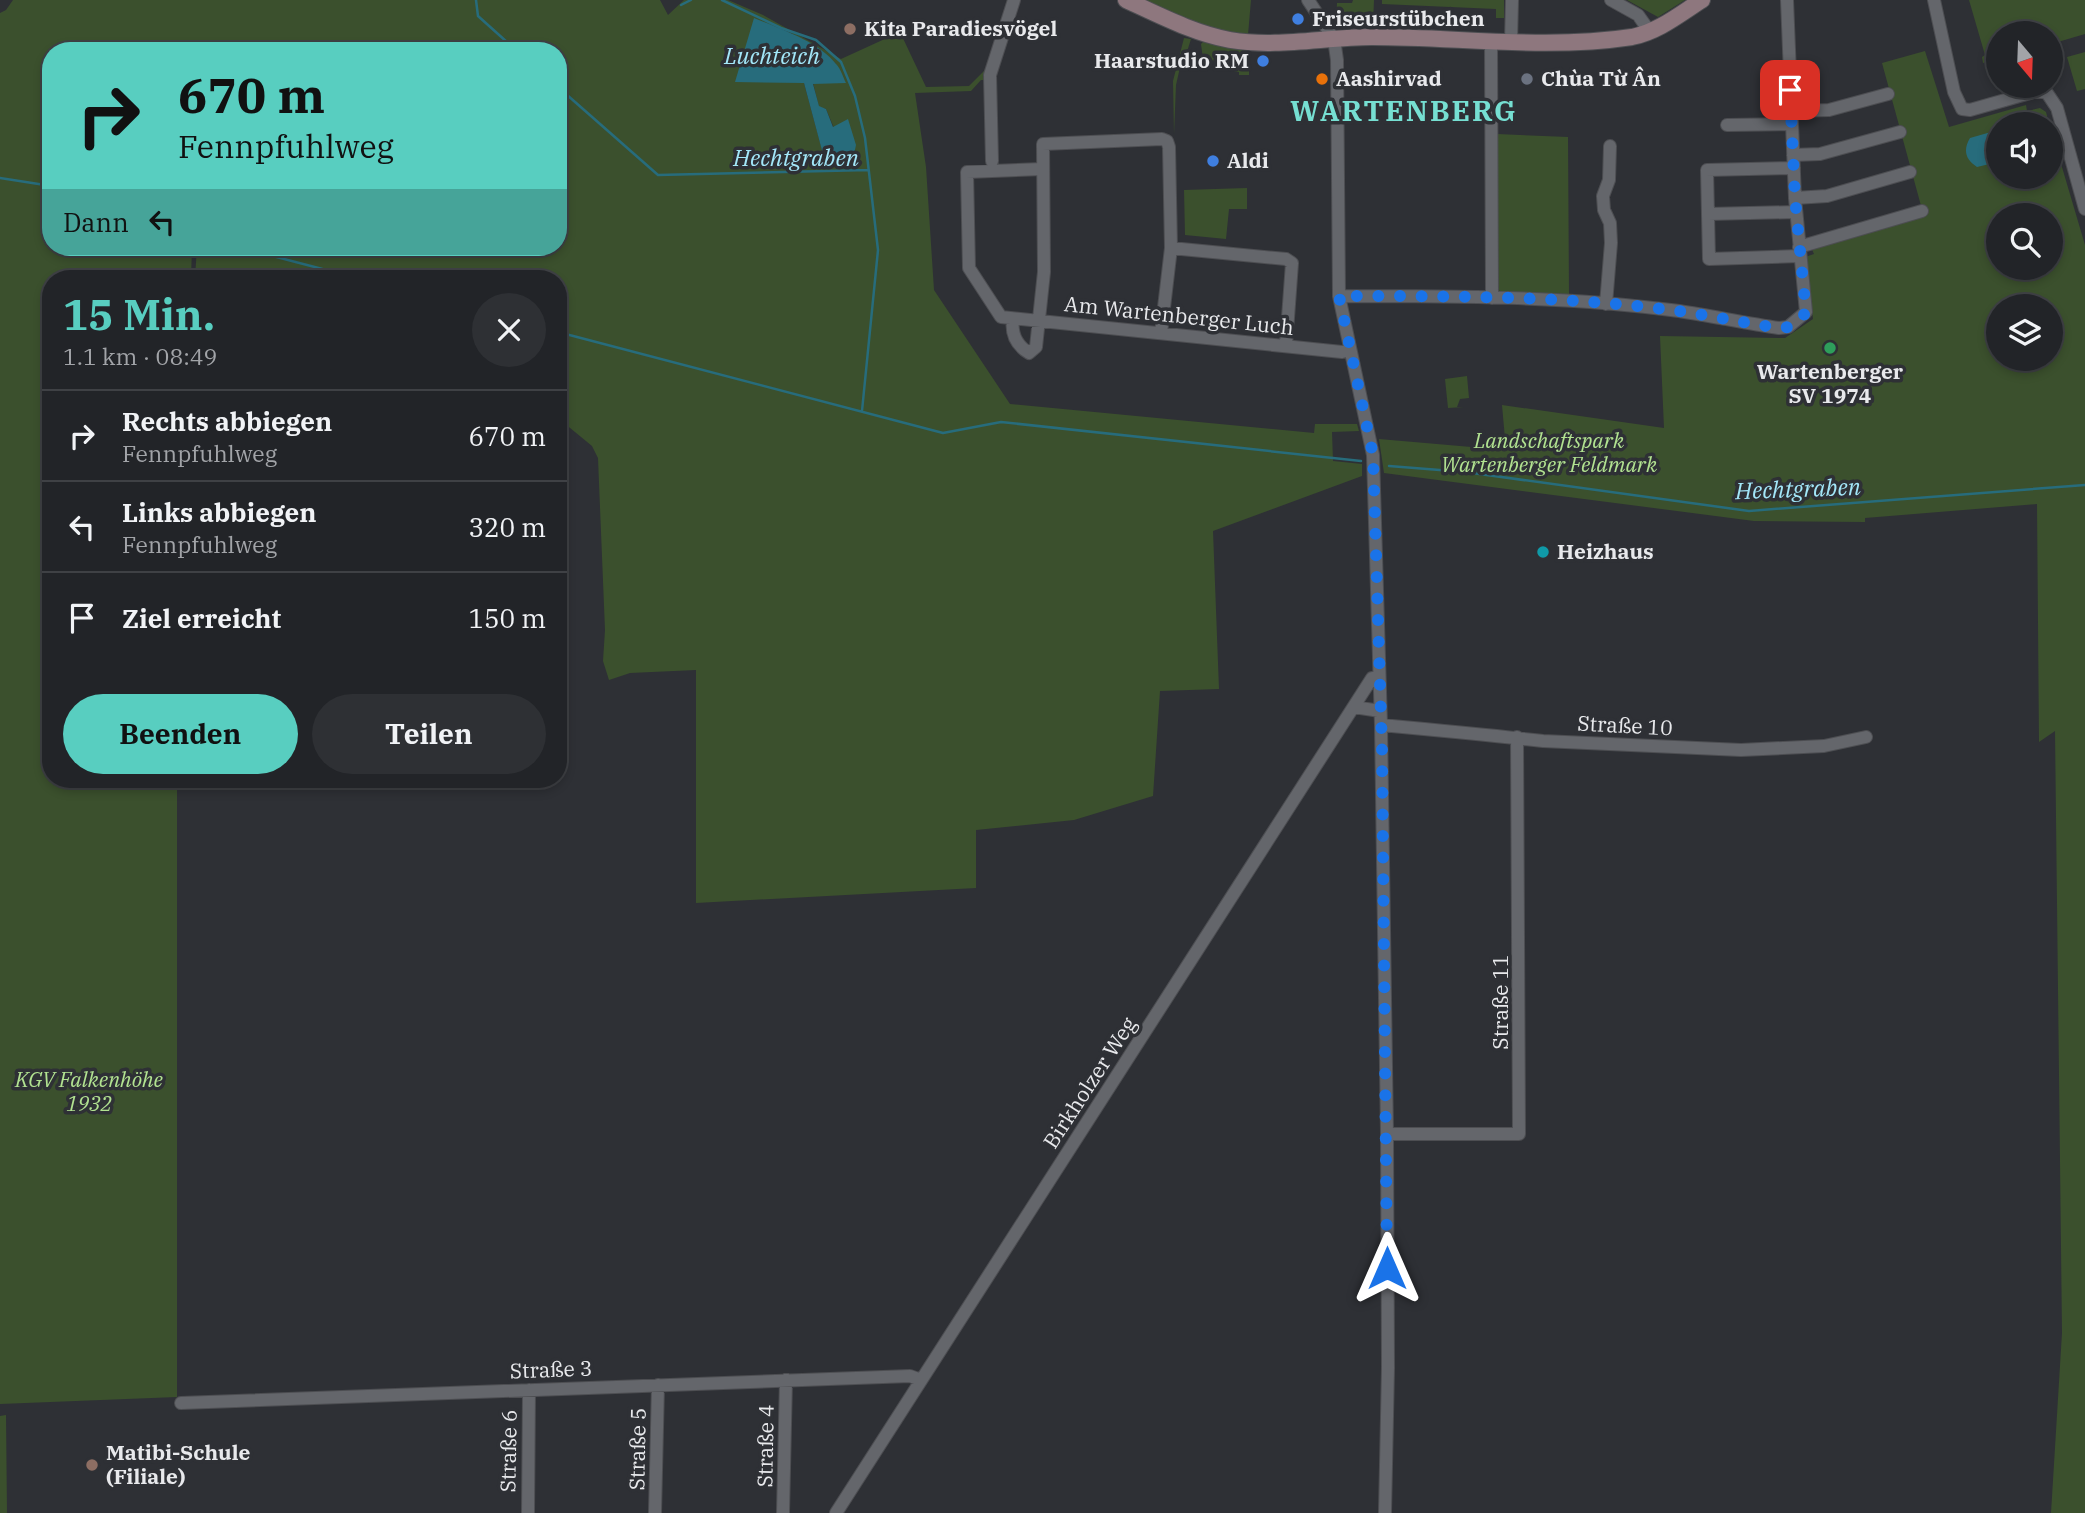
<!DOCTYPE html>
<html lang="de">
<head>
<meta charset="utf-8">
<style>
  body { margin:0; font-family:"IBM Plex Serif",serif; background:#2e3034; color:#f1f3f6; height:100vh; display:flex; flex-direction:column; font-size:26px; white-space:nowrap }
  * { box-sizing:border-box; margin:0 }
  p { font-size:23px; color:#a2a4a8 }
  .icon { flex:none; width:38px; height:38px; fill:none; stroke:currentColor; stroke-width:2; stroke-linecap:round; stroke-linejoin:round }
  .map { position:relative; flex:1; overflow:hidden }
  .sheet { position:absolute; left:42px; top:270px; width:525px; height:518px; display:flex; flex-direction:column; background:#222428; border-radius:28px; box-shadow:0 4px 10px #0003,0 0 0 2px #3f4145 }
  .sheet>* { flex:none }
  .top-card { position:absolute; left:42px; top:42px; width:525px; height:214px; border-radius:28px; box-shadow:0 4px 10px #0003,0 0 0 2px #3f4145; background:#58cec0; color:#111; overflow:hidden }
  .needle { width:46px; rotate:161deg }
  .tools { position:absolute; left:1986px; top:21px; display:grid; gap:14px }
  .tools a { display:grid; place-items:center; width:77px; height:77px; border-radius:50%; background:#222428; box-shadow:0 4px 10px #0003,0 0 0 2px #3f4145; font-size:35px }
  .pin { position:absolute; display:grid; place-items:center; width:60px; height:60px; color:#fff; margin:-30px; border-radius:14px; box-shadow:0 4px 10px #0006 }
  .me { position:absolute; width:77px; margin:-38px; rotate:0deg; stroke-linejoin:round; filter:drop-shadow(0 0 5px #0008) }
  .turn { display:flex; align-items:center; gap:24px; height:147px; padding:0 21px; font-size:32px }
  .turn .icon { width:91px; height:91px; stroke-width:2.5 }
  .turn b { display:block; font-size:49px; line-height:60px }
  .then { display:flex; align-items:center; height:66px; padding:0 21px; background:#0003; gap:14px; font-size:26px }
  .round { display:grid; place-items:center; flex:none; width:74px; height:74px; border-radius:37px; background:#2e3034 }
  .head { display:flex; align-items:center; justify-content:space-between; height:119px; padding:0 21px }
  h1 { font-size:42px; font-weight:700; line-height:52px; color:#58cec0 }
  .button { display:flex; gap:14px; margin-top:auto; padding:14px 21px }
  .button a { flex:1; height:80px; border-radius:42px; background:#58cec0; color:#111; font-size:28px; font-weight:700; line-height:80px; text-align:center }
  .button a+a { background:#2e3034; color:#f1f3f6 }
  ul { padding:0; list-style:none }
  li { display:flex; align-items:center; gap:21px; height:91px; padding:0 21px; border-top:2px solid #3f4145 }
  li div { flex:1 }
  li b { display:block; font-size:26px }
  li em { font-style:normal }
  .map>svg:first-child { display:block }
  .green { fill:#3b502d; fill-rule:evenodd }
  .water { fill:#276c7c }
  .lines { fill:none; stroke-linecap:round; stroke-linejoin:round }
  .stream { stroke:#276c7c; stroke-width:2.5 }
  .street-casing { stroke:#4d4e52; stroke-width:14 }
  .secondary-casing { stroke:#4d4e52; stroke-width:18 }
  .street { stroke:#64666b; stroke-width:12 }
  .secondary { stroke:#8e777e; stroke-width:16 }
  .route { stroke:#1a73e8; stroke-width:12; stroke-dasharray:0 21.6 }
  .shop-dot { fill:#3f7fe0; stroke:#2e3035; stroke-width:2.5 }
  .education-dot { fill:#8d6e63; stroke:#2e3035; stroke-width:2.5 }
  .food-dot { fill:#e8710a; stroke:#2e3035; stroke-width:2.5 }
  .worship-dot { fill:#6b7280; stroke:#2e3035; stroke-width:2.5 }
  .leisure-dot { fill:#2e9e5b; stroke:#2e3035; stroke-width:2.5 }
  .culture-dot { fill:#0f9aa8; stroke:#2e3035; stroke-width:2.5 }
  .labels { text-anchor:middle; stroke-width:7; stroke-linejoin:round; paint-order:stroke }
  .poi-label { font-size:21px; font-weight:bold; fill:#e8e9ec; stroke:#2e3035; text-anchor:start }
  .street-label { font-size:21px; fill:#e8e9ec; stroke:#2e3035 }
  .park-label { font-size:21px; font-style:italic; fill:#b2e391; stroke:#2e3035 }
  .water-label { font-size:23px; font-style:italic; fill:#a3e7f9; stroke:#2e3035 }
  .district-label { font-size:28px; font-weight:bold; letter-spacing:2px; fill:#76dfd2; stroke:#2e3035 }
</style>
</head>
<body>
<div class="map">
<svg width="2085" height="1513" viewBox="0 0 2085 1513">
  <rect width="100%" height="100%" fill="#2e3035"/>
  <path class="green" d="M13 0H660L668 15 684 0H728L763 15 841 59 900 32 926 87 969 86 988 67 986 80H981L971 91 915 93 926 167 934 290 1010 404 1314 433 1315 424H1357L1359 431 1332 432 1333 461 1362 464V476L1213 531 1219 689 1160 691 1153 796 1074 820 976 830V888L696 903V670L630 673 609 680 603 661 605 630 598 458 592 446 564 423 558 422V278H195L197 247H558V51H51V247H192L191 278H51V779H177V1397L0 1404V13L6 10ZM781 28 820 49 836 64 813 83 819 107 826 109 834 128 848 120 824 157 804 83Z
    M1147 0H1251L1248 35 1238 37 1146 5Z
    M1353 0H1374L1373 24 1336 22 1337 3H1352Z
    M1382 0H1504V18H1496V9L1382 4Z
    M1627 0H1685L1658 17Z
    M1969 0H2085V34L2051 44V33H1998V59L1983 63 1982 57 1985 55Z
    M1184 38 1191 39 1186 55 1183 54 1176 85 1174 134 1173 81Z
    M1203 42 1249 51V75H1239V72L1217 68V61L1203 59 1201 44Z
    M1925 51 1949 127 2026 105 2027 111 2040 108 2046 112 2049 124H1998V177H2051V130L2085 245V1513H2051L2062 1333 2055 731 2039 742 2037 504 1865 518V522L1754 521 1384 473 1379 439 1506 450 1502 405 1664 428 1660 336 1785 338 1813 319 1805 257 1814 254 1810 245 1923 213 1882 63ZM1998 215H2051V268H1998ZM1998 306H2051V359H1998Z
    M2085 52V89L2077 91 2067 57Z
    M1497 134 1568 137 1569 294 1501 292 1497 289Z
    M1247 188V209H1229L1226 239 1185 235 1184 190Z
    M1467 376 1469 398 1460 399 1457 407H1464L1448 408 1445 379Z
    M6 1415 7 1513H0V1416Z"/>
  <path class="water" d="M754 18C779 28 820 42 836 64 841 69 843 77 846 83L813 84 819 106 826 109 833 127 848 119 856 145 853 159 824 158 804 83 735 82Z
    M1998 130V162L1977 167C1965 159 1963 150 1970 138Z"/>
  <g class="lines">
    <path class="stream" d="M476 0 478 16 517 51
      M722 0 781 28 816 40 841 62 855 96 865 138 878 250 862 411
      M681 5 691 0
      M558 87 658 175 868 170
      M0 178 45 185
      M238 247 357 278
      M558 332 943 433 1001 422 1361 461
      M1389 466 1465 472 1749 511 2085 485"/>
    <defs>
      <path id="street" d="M1308 0 1334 39 1337 60 1339 296 1373 455 1381 725 1387 1134 1388 1368 1385 1513
        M1611 0 1638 15 1650 32
        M1934 0 1954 92 1962 109 1970 110 2037 91 2047 93 2057 108 2085 209
        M1491 41 1492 298
        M1511 42 1512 0
        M1791 111 1829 110 1888 94
        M1727 125 1791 124
        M1793 155 1820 154 1900 132
        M992 161 990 75 1014 0
        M1794 168 1707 170 1709 259 1799 256
        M1042 169 967 172 969 268 1001 317 1342 352 1350 350
        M1795 198 1827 196 1910 172
        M1708 214 1796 212
        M1799 247 1922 211
        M1171 248 1286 259 1292 263 1286 345
        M1339 296C1452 296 1567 296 1679 311 1712 316 1745 323 1779 328L1788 327 1806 312 1795 198 1787 0
        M1606 304 1611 243 1610 223 1604 210 1603 196 1609 180 1610 146
        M1013 319C1011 333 1016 345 1029 353L1036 347 1044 272 1043 144 1162 139 1167 141 1169 147 1171 248 1161 333
        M1354 707 1380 711
        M1381 725C1435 730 1489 735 1543 741L1741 750 1824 746 1866 737
        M1387 1134H1519L1517 737
        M181 1403 910 1376 921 1380
        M528 1513 529 1390
        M655 1513 658 1385
        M783 1513 786 1380
        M836 1513 1372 678H1379"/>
      <path id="secondary" d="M1126 0C1159 15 1193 33 1230 40 1277 48 1325 37 1372 37 1458 37 1546 50 1632 37 1658 32 1680 14 1702 0"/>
    </defs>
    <use href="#street" class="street-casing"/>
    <use href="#secondary" class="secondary-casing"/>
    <use href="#street" class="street"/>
    <use href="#secondary" class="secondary"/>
  </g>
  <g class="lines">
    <path class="route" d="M1387 1268 1382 749 1373 455 1339 296C1452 296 1567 296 1679 311 1712 316 1745 323 1779 328L1788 327 1806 313 1795 198 1790 90"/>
  </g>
  <g class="shop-dot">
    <circle cx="1298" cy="19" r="7"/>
    <circle cx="1263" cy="61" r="7"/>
    <circle cx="1213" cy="161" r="7"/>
  </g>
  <g class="education-dot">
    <circle cx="850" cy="29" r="7"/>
    <circle cx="92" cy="1465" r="7"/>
  </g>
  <circle class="food-dot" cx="1322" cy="79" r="7"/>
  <circle class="worship-dot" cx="1527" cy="79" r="7"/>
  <circle class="leisure-dot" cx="1830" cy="348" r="7"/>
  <circle class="culture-dot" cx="1543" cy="552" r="7"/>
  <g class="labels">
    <g class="poi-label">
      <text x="1312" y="26">Friseurstübchen</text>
      <text x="864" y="36">Kita Paradiesvögel</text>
      <text x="1249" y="68" text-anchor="end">Haarstudio RM</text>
      <text x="1336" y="86">Aashirvad</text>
      <text x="1541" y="86">Chùa Từ Ân</text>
      <text x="1227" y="168">Aldi</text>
      <text x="1830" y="379" text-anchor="middle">Wartenberger<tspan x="1830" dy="24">SV 1974</tspan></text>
      <text x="1557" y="559">Heizhaus</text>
      <text x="106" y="1460">Matibi-Schule<tspan x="106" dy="24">(Filiale)</tspan></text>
    </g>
    <g class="street-label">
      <text transform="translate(1179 316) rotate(6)" y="7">Am Wartenberger Luch</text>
      <text transform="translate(1625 726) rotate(3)" y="7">Straße 10</text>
      <text transform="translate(1501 1002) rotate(-90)" y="7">Straße 11</text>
      <text transform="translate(1090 1083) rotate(-57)" y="7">Birkholzer Weg</text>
      <text transform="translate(551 1370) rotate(-2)" y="7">Straße 3</text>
      <text transform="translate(766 1446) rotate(-89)" y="7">Straße 4</text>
      <text transform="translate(638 1449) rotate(-89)" y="7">Straße 5</text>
      <text transform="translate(509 1451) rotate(-89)" y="7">Straße 6</text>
    </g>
    <g class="park-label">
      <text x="1549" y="448">Landschaftspark<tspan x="1549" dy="24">Wartenberger Feldmark</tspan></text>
      <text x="89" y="1087">KGV Falkenhöhe<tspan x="89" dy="24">1932</tspan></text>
    </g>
    <g class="water-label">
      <text x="772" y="64">Luchteich</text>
      <text x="796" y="166">Hechtgraben</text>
      <text transform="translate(1798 489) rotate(-2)" y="8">Hechtgraben</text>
    </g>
    <g class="district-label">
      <text x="1404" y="121">WARTENBERG</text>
    </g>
  </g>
</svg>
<div class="tools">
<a><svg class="needle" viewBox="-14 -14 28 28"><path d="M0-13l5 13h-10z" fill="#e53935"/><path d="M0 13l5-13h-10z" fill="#a2a4a8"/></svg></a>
<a><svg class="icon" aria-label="sound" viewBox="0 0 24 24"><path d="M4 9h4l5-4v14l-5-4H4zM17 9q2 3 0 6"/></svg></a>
<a><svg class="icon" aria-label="search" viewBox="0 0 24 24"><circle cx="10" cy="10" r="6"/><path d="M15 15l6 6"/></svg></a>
<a><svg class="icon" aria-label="layers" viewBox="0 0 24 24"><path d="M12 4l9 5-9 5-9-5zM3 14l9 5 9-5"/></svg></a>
</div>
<div class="pin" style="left:1790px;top:90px;background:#d93025"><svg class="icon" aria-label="arrive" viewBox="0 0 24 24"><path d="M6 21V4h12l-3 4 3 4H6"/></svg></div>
<svg class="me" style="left:1387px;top:1268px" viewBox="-20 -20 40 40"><path d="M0-17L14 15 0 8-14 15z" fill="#1a73e8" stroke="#fff" stroke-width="4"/></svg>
<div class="top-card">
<div class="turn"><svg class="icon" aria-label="right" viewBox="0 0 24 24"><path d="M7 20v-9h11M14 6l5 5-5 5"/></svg><div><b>670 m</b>Fennpfuhlweg</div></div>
<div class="then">Dann<svg class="icon" aria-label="left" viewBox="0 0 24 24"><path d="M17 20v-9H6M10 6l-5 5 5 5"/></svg></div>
</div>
<section class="sheet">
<div class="head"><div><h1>15 Min.</h1><p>1.1 km · 08:49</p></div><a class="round"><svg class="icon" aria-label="close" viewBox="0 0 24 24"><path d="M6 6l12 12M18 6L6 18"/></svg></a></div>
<ul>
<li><svg class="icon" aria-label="right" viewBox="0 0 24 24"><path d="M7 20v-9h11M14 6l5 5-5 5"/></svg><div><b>Rechts abbiegen</b><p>Fennpfuhlweg</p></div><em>670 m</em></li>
<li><svg class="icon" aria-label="left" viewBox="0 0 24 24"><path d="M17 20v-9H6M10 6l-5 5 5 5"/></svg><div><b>Links abbiegen</b><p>Fennpfuhlweg</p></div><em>320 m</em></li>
<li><svg class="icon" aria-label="arrive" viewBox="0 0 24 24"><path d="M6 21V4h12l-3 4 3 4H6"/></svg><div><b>Ziel erreicht</b></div><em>150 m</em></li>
</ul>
<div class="button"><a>Beenden</a><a>Teilen</a></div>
</section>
</div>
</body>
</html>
